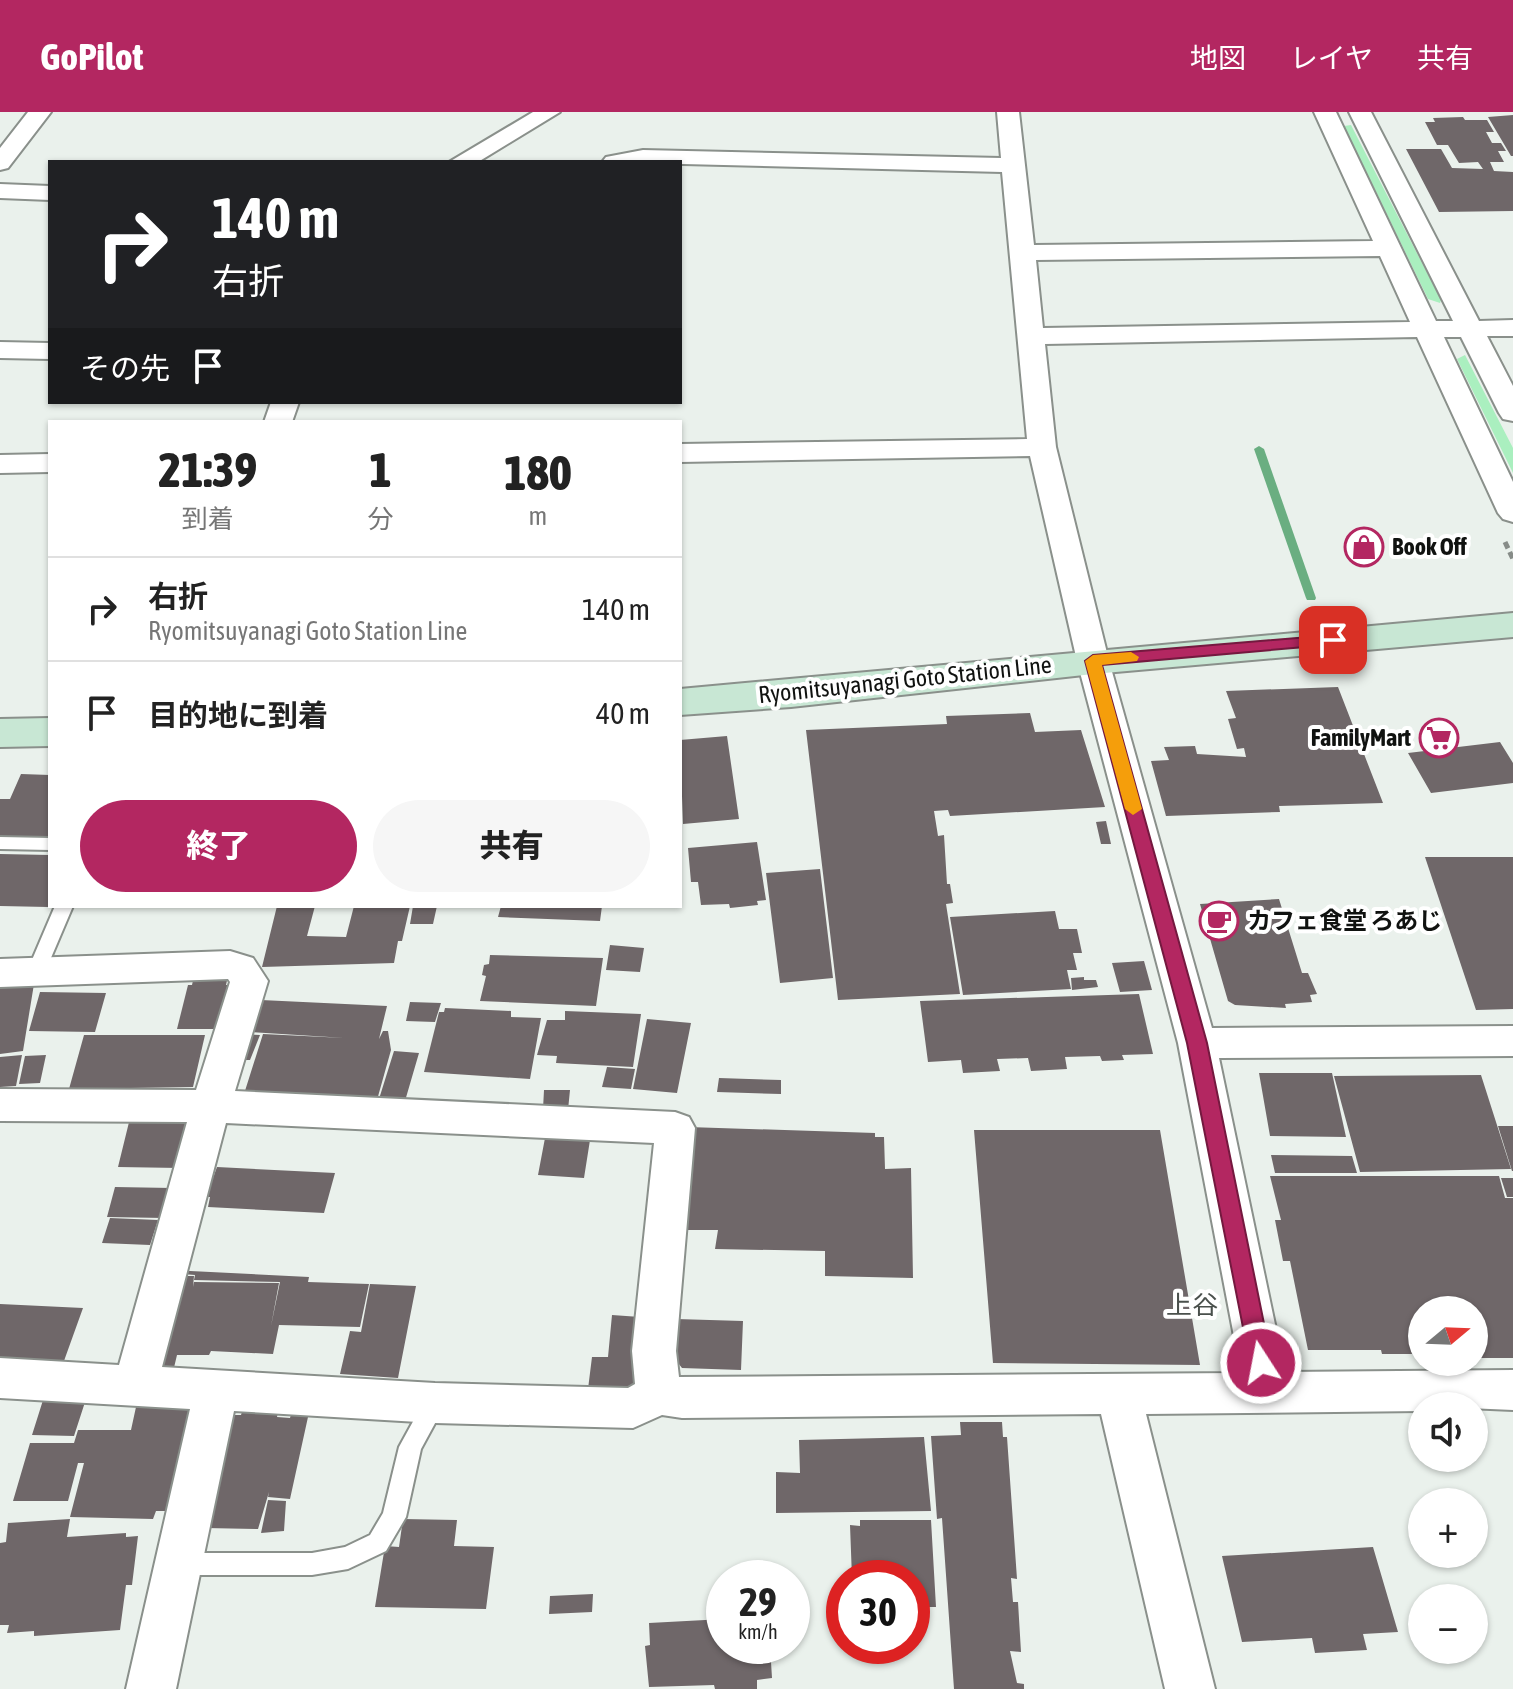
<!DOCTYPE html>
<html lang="ja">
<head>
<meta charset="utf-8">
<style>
  body { margin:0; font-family:"Asap Condensed","Noto Sans JP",sans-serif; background:#f6f6f6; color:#222; height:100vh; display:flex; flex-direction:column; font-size:30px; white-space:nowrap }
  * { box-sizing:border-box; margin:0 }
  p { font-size:26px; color:#767676 }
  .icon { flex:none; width:44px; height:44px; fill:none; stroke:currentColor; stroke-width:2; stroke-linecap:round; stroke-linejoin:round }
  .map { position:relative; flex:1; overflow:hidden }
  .details { position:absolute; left:48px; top:308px; width:634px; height:488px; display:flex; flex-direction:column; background:#fff; border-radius:0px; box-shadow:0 2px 6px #0004 }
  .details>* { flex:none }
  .banner { position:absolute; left:48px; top:48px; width:634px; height:244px; border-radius:0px; box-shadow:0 2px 6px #0004; background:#202124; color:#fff; overflow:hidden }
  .needle { width:52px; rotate:71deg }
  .controls { position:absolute; left:1408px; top:1184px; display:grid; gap:16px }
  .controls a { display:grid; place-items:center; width:80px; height:80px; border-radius:50%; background:#fff; box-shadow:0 2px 6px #0004; font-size:40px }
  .speed { position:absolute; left:706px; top:1448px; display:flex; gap:16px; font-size:40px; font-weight:700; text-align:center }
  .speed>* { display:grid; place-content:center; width:104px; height:104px; border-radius:50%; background:#fff; box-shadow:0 2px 6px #0004; line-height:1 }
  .speed small { font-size:20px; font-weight:400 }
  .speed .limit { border:12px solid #d22; background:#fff; color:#111 }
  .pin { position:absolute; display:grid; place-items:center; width:68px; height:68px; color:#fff; margin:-34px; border-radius:16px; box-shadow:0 4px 12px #0006 }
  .me { position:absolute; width:88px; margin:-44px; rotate:349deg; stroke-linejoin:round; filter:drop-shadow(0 0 6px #0008) }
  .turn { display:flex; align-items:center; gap:28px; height:168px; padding:0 32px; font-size:36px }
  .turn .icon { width:104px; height:104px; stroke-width:2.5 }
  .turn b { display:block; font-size:56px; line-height:68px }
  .then { display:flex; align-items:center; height:76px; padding:0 32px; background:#0003; gap:16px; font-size:30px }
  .eta { display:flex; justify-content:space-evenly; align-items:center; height:136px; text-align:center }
  .eta b { font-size:48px; font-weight:800; line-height:56px }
  .button { display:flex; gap:16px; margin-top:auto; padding:16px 32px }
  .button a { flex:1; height:92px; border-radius:48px; background:#b32761; color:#fff; font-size:32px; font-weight:800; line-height:92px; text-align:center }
  .button a+a { background:#f6f6f6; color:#222 }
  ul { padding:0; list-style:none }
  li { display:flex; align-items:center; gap:24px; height:104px; padding:0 32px; border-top:2px solid #e0e0e0 }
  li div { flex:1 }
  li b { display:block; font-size:30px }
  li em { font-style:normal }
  header { display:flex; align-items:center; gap:48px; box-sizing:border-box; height:112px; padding:0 40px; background:#b32761; color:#fff }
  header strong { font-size:38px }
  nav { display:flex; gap:44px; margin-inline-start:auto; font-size:28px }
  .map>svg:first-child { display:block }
  .green { fill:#aaefbf }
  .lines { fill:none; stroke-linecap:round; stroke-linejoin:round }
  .stream { fill:#6aae81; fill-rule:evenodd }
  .building { fill:#6f6769 }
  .service-casing { stroke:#8a908b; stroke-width:4 }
  .minor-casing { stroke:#8a908b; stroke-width:4 }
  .secondary-casing { stroke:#8a908b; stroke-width:4 }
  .path { stroke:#878c88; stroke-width:5; stroke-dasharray:7 4; stroke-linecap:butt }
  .service { fill:#fff; fill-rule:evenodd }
  .minor { fill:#fff; fill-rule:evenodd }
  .secondary { fill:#c8e7d4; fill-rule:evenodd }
  .route { fill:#b32761; stroke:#74193f; stroke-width:2 }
  .slow { fill:#f59e0b }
  .labels { text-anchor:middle; stroke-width:8; stroke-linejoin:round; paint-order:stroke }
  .poi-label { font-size:24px; font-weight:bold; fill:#101210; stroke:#fff; text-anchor:start }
  .street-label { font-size:24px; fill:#101210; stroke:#fff }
  .neighbourhood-label { font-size:26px; fill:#4a504c; stroke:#fff }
</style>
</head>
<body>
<header>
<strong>GoPilot</strong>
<nav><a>地図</a><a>レイヤ</a><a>共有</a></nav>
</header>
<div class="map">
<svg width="1513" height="1577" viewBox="0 0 1513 1577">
  <rect width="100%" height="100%" fill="#eaf1ec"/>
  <path class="green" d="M1351 13 1441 188 1440 191 1428 187 1344 14Z
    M1465 243 1513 336V361L1457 247Z"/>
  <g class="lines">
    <path class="stream" d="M1259 334 1264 337 1316 486 1315 488H1307L1306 486 1254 337Z"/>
  </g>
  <path class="building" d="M1513 3V44H1511L1488 5Z
    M1463 5 1465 8H1487L1494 20H1486L1492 31H1501L1506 39H1498L1504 50H1490L1494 59 1513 60V99L1439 100 1406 37H1441L1452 56 1483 57 1478 50 1459 51 1448 33H1437L1425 10H1435L1433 6Z
    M1338 575 1383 691 1279 694 1280 700 1166 704 1151 649 1169 648 1164 635 1195 634 1197 642 1246 645 1244 636 1237 637 1228 607 1236 606 1226 579Z
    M1030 601 1035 620 1081 618 1105 695 950 704 948 698 934 699 938 724 944 723 947 772H950L953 791 946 792 960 882 838 888 806 618 947 612 946 604Z
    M727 624 739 707 683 712 680 628Z
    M1500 630 1513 651V671L1431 681 1408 641Z
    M21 662 50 663 48 728 0 727V687H10Z
    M1106 709 1111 732H1101L1096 710Z
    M757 730 766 788 757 789 758 793 730 796 729 792 701 793 698 770H691L688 736Z
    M0 742 50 743 48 795 0 794Z
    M1425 745H1513V897L1476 898Z
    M820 757 833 866 780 871 766 761Z
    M1279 787 1302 861H1308L1317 882 1310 883 1312 890 1285 892 1286 896 1235 893 1228 889 1200 792Z
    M277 794H315L307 824 346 825 354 794H410L402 829H398L394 851 262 855Z
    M413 794H437L433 812H410Z
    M501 794H602L600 809 498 805Z
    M1055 799 1059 817H1077L1082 841H1073L1077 858H1067L1071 877 963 883 950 805Z
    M610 833 644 836 640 860 606 858Z
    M490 843 603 846 596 894 480 889 486 864 482 863 484 853 489 852Z
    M1144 849 1152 878 1120 880 1112 851Z
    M194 864H228L226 873H233L222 917H177L188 873H192Z
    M1084 865V868H1096L1098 875 1072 878 1071 866Z
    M34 872 23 939 0 942V875Z
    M40 880 106 881 95 920 29 919Z
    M1139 882 1153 942 1122 943 1124 948 1102 949 1100 944 1065 945 1067 957 1031 959 1028 946 997 947 1000 959 963 961 961 948 928 950 920 889Z
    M261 888 387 894 379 927 383 919H388L391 938 377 988 244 982 263 922 345 926 251 920Z
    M410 890 441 891 435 910 406 909Z
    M445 896 511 899V905L541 906 530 967 424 960 439 900H444Z
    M565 899 641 902 633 955 556 951 557 944 537 943 547 908H565Z
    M647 907 691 911 677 981 633 977Z
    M242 922 260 923 250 948H234Z
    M84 923H205L193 975 69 977Z
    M394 939 419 941 405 989 379 987Z
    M22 943 16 974 0 975V945Z
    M46 943 40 971 19 972 25 944Z
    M607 955 635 957 631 977 602 975Z
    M1259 961H1332L1346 1025 1270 1024Z
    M1481 963 1511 1057 1360 1060 1334 964Z
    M719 966 781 968V982L717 980Z
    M544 978H570L568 998 543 997Z
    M184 1001 183 1011H190L180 1056 118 1055 131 1002Z
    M1498 1014H1513V1059H1512Z
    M688 1015 875 1021V1025H884L885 1057 911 1056 913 1166 825 1164V1139L715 1137 718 1118H682Z
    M974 1018H1160L1200 1253 993 1251Z
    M545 1026 590 1028 584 1066 538 1063Z
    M1271 1043 1352 1044 1357 1061H1275Z
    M217 1055 335 1061 324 1101 208 1095 210 1085H206Z
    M1270 1064H1499L1505 1086H1513V1246H1474V1198H1422V1237H1411L1412 1242H1382L1381 1238H1308L1290 1149H1283L1275 1108H1281Z
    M1501 1066H1513V1085H1507Z
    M115 1075 172 1076 164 1106 107 1105Z
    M110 1106 158 1108 150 1133 102 1131Z
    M170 1158 309 1165 308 1170 369 1172 360 1215 279 1213 273 1242 211 1239 209 1243H177L172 1264 140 1262 170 1164H194L193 1175 194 1170 279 1171 271 1214 280 1170 194 1168 195 1163 170 1161Z
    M370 1172 416 1174 398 1266 340 1262 350 1219 361 1220Z
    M0 1192 83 1196 60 1260 0 1256Z
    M612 1203 640 1205 633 1278 588 1277 592 1245H608Z
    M676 1207 743 1209 741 1258 682 1256 671 1242Z
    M44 1285 86 1287 74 1324 32 1323Z
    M245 1290 280 1292 277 1305 290 1306 292 1299 305 1300 303 1305H308L290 1387 268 1385 269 1380 258 1417 205 1416 232 1303H241Z
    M136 1295H190L181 1332 187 1331 171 1399H156L153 1407 70 1405 84 1351H78L68 1389H13L30 1331H74L78 1318H131Z
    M960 1310H1002L1003 1325H1007L1017 1467 1011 1466 1013 1490H1018L1021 1540 1010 1539 1017 1571 1024 1572V1577H954L942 1406 937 1407 931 1324 961 1323Z
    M924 1325 931 1399 776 1401V1360L800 1361 799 1328Z
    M268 1388 286 1389 284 1419 261 1421Z
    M70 1407 67 1425 126 1421V1425L138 1424 132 1473H126L120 1518 34 1524V1519L7 1521 9 1513H0V1431L6 1430 8 1411Z
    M403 1407 457 1408 454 1434 494 1435 486 1497 375 1495 385 1434 399 1435Z
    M860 1408H931L936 1495H912V1466H852L850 1413 860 1414Z
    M1373 1435 1398 1520 1363 1522 1367 1538 1315 1541 1312 1526 1242 1530 1222 1444Z
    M593 1482 592 1500 549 1502 550 1484Z
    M724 1507V1534H770L772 1566 757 1568V1577H715L714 1573 649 1575 645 1534 650 1533 649 1511Z"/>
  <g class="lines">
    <defs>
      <path id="service" d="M0 725 50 726V738L0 737Z
        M55 794H73L42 867H28L26 862Z
        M435 1281 443 1284 446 1291 421 1337 406 1405 386 1439 348 1457 312 1463H178L170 1460 166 1452 170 1444 178 1441H312L345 1435 370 1423 383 1401 399 1335 427 1284Z"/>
      <path id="minor" d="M28 0H51L8 56 0 58V36Z
        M533 0H560L478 50H449Z
        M997 0H1019L1034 133 1373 129 1314 0H1336L1436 209H1453L1349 0H1371L1479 209 1513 208V224H1487L1513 274V309L1503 307 1499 301 1461 225H1444L1513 370V410L1503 407 1498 401 1417 225 1045 232 1056 335 1109 549 1212 916 1513 914V944L1219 946 1285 1260 1513 1258V1298L1422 1294V1299L1146 1302 1215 1577H1165L1101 1302 682 1306 662 1303 633 1316 435 1311 234 1299 176 1577H126L190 1297 0 1286V1246L119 1253 187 1010 0 1009V977L196 978 230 870 228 867 0 875V847L230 839 253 846 268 869 235 979 675 1000 689 1005 695 1016 676 1239 679 1265 1241 1261 1178 931 1077 549 1030 344 680 350V332L1027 327 1002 60 602 50 606 45 643 38 1001 46ZM1380 144 1410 210 1043 216 1036 148ZM226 1011 654 1031 632 1239 635 1272 628 1276 435 1271 162 1255Z
        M0 72 50 74V88L0 86Z
        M0 230 50 231V247L0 246Z
        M271 290H299L292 310H264Z
        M50 342V360L0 361V343Z"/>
      <path id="secondary" d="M1513 501V525L1093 562 791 595 680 603V577Z
        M50 606V634L0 635V607Z"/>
    </defs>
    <use href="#service" class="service-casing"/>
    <use href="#minor" class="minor-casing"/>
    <use href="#secondary" class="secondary-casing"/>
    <path class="path" d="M1505 430 1513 447"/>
    <use href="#service" class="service"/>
    <use href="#minor" class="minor"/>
    <use href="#secondary" class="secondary"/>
  </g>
  <path class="route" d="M1333 523 1339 525V532L1102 553 1207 931 1272 1251 1269 1258 1261 1261 1254 1258 1250 1251 1187 931 1085 549 1093 543Z"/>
  <path class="slow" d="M1131 540 1139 545 1137 549 1102 553 1142 697 1133 703 1125 697 1085 549 1093 543Z"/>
  <defs>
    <symbol id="shop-ring" viewBox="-11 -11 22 22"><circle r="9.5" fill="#fff" stroke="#b32761" stroke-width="1.5"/><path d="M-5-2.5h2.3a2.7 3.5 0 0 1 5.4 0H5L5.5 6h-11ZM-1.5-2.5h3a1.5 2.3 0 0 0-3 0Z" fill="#b32761"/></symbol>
    <symbol id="supermarket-ring" viewBox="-11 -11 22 22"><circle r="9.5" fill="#fff" stroke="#b32761" stroke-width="1.5"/><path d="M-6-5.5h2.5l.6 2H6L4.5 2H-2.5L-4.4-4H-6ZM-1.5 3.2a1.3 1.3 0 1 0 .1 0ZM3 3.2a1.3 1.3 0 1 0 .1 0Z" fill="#b32761"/></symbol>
    <symbol id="cafe-ring" viewBox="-11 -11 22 22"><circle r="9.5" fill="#fff" stroke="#b32761" stroke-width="1.5"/><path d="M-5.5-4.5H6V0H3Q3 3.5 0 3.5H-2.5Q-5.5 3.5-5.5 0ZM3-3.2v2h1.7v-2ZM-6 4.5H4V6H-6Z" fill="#b32761"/></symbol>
  </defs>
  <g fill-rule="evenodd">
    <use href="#shop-ring" x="1342" y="413" width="44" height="44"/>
    <use href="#supermarket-ring" x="1417" y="604" width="44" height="44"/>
    <use href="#cafe-ring" x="1197" y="787" width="44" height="44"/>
  </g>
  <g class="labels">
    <g class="poi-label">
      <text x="1392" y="443">Book Off</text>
      <text x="1411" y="634" text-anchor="end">FamilyMart</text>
      <text x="1247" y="817">カフェ食堂 ろあじ</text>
    </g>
    <g class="street-label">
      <text transform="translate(905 568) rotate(-6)" y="8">Ryomitsuyanagi Goto Station Line</text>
    </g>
    <g class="neighbourhood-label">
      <text x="1192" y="1202">上谷</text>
    </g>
  </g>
</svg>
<div class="controls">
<a><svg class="needle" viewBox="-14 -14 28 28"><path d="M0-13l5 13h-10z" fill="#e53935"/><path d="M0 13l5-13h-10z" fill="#767676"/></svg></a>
<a><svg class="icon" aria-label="sound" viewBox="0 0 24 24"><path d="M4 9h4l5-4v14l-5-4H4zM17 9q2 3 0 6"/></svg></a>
<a>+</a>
<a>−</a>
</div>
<div class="speed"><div>29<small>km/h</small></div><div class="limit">30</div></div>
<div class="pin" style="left:1333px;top:528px;background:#d93025"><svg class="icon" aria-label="arrive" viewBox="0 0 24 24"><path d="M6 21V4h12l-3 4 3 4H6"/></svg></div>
<svg class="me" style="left:1261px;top:1251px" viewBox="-20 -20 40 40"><circle r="17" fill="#b32761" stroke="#fff" stroke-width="3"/><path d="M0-11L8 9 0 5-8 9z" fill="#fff"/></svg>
<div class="banner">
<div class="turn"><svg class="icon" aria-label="right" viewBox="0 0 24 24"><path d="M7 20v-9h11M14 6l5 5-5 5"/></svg><div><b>140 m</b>右折</div></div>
<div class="then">その先<svg class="icon" aria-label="arrive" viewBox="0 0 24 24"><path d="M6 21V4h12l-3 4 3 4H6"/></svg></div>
</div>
<section class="details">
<div class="eta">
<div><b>21:39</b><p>到着</p></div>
<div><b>1</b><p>分</p></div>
<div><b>180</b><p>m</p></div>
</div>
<ul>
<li><svg class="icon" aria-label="right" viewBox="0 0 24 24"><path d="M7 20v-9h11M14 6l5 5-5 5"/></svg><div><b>右折</b><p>Ryomitsuyanagi Goto Station Line</p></div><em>140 m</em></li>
<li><svg class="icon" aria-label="arrive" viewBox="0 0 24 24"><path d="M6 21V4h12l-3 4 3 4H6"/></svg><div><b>目的地に到着</b></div><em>40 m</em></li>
</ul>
<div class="button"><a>終了</a><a>共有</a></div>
</section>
</div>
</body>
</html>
